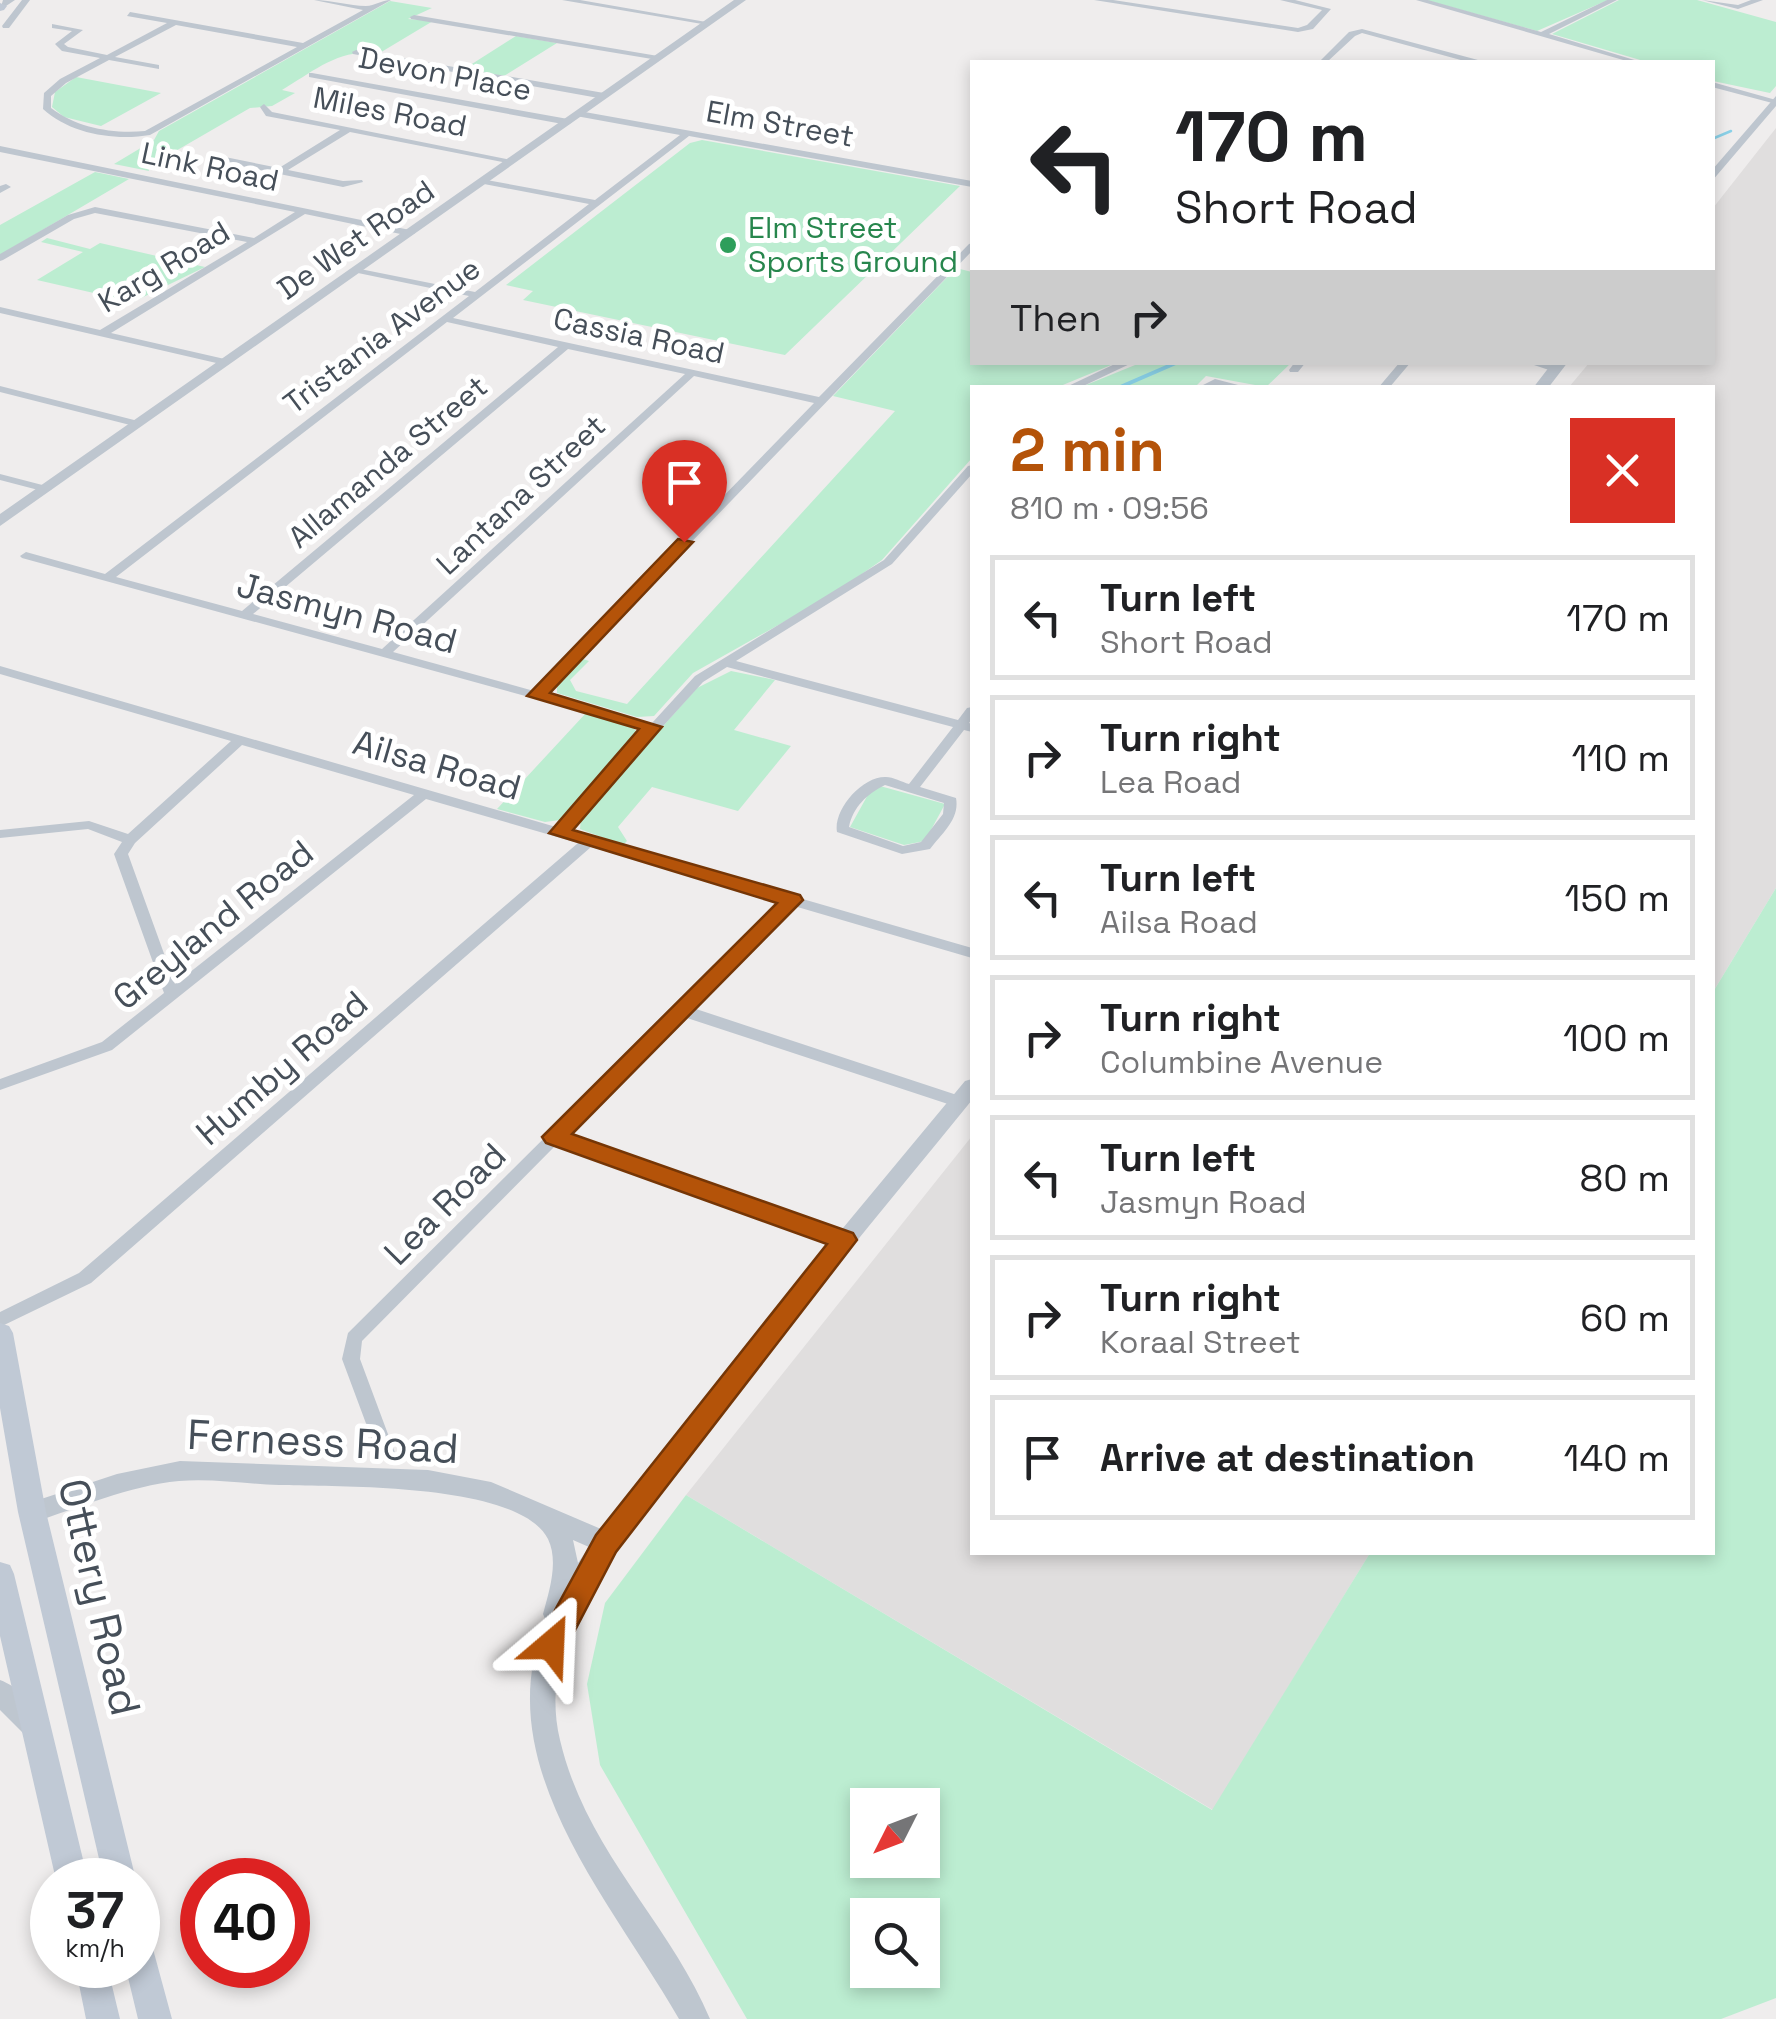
<!DOCTYPE html>
<html lang="en">
<head>
<meta charset="utf-8">
<style>
  body { margin:0; font-family:"Space Grotesk",sans-serif; background:#f6f6f6; color:#202124; height:100vh; display:flex; flex-direction:column; font-size:38px; white-space:nowrap }
  * { box-sizing:border-box; margin:0 }
  p { font-size:32px; color:#757577 }
  .icon { flex:none; width:55px; height:55px; fill:none; stroke:currentColor; stroke-width:2; stroke-linecap:round; stroke-linejoin:round }
  .map { position:relative; flex:1; overflow:hidden }
  .side { position:absolute; left:970px; top:385px; width:745px; height:1170px; display:flex; flex-direction:column; background:#fff; border-radius:0px; box-shadow:0 5px 15px #0003 }
  .side>* { flex:none }
  .top-card { position:absolute; left:970px; top:60px; width:745px; height:305px; border-radius:0px; box-shadow:0 5px 15px #0003; background:#fff; color:#202124; overflow:hidden }
  .needle { width:65px; rotate:228deg }
  .controls { position:absolute; left:850px; top:1788px; display:grid; gap:20px }
  .controls a { display:grid; place-items:center; width:90px; height:90px; border-radius:0px; background:#fff; box-shadow:0 5px 15px #0003; font-size:50px }
  .speed { position:absolute; left:30px; top:1858px; display:flex; gap:20px; font-size:50px; font-weight:700; text-align:center }
  .speed>* { display:grid; place-content:center; width:130px; height:130px; border-radius:50%; background:#fff; box-shadow:0 5px 15px #0003; line-height:1 }
  .speed small { font-size:25px; font-weight:400 }
  .speed .limit { border:15px solid #d22; background:#fff; color:#111 }
  .pin { position:absolute; display:grid; place-items:center; width:85px; height:85px; color:#fff; margin:-102px -42px; border-radius:50% 50% 50% 0; rotate:-45deg; box-shadow:0 0 10px #0007 }
  .pin .icon { rotate:45deg }
  .me { position:absolute; width:110px; margin:-55px; rotate:26deg; stroke-linejoin:round; filter:drop-shadow(0 0 8px #0008) }
  .turn { display:flex; align-items:center; gap:35px; height:210px; padding:0 40px; font-size:45px }
  .turn .icon { width:130px; height:130px; stroke-width:2.5 }
  .turn b { display:block; font-size:70px; line-height:85px }
  .then { display:flex; align-items:center; height:95px; padding:0 40px; background:#0003; gap:20px; font-size:38px }
  .round { display:grid; place-items:center; flex:none; width:105px; height:105px; border-radius:0px; background:#f6f6f6 }
  .summary { display:flex; align-items:center; justify-content:space-between; height:170px; padding:0 40px }
  h1 { font-size:60px; font-weight:700; line-height:75px; color:#b45309 }
  ul { padding:0; list-style:none }
  li { display:flex; align-items:center; gap:30px; height:125px; margin:0 20px 15px; padding:0 20px; border:5px solid #e0e0e0; border-radius:0px }
  li div { flex:1 }
  li b { display:block; font-size:38px }
  li em { font-style:normal }
  .map>svg:first-child { display:block }
  .education { fill:#e0dede }
  .green { fill:#bcedd1; fill-rule:evenodd }
  .lines { fill:none; stroke-linecap:round; stroke-linejoin:round }
  .stream-far1 { stroke:#8ad1e8; stroke-width:2.5 }
  .stream { stroke:#8ad1e8; stroke-width:4 }
  .minor { fill:#bec6cf; fill-rule:evenodd }
  .tertiary { fill:#bec6cf; fill-rule:evenodd }
  .secondary { fill:#c0c9d5; fill-rule:evenodd }
  .route { fill:#b45309; stroke:#753606; stroke-width:2.5 }
  .leisure-dot { fill:#2e9e5b; stroke:#fff; stroke-width:4 }
  .labels { text-anchor:middle; stroke-width:10; stroke-linejoin:round; paint-order:stroke }
  .far-street-label { font-size:30px; fill:#464f59; stroke:#fff }
  .far-leisure-label { font-size:30px; fill:#27864d; stroke:#fff; text-anchor:start }
  .street-label { font-size:35px; fill:#464f59; stroke:#fff }
  .near-street-label { font-size:42px; fill:#464f59; stroke:#fff }
</style>
</head>
<body>
<div class="map">
<svg width="1776" height="2019" viewBox="0 0 1776 2019">
  <rect width="100%" height="100%" fill="#efeded"/>
  <path class="education" d="M1776 128V888L1713 992 1712 388 1569 387 1589 363 1712 362 1713 208Z
    M972 1136V1552L1370 1553 1213 1810 686 1495Z"/>
  <path class="green" d="M1426 0H1608L1537 31Z
    M1619 0H1697L1776 22V86L1770 93 1713 81 1712 62H1647L1552 34Z
    M390 1 432 8 408 19 433 21 378 54C341 47 314 71 282 90L295 93 272 106 250 108 148 167 149 171 114 164 154 140 159 131Z
    M516 36 557 43 504 76 464 69Z
    M76 77 161 93 101 126 64 117 52 107 55 92Z
    M702 140 960 186 785 355 523 300 533 291 506 285 690 143Z
    M95 172 129 179 0 255V225Z
    M47 238 90 249 100 243 205 267 133 302 37 280 83 252 41 242Z
    M956 268 972 272V362L1116 363 1058 387 972 388V458L882 560 830 596 693 673 654 716 637 717 557 693V681L580 658 589 661 570 680 576 691 627 704 895 411 833 396Z
    M1140 363V362L1291 363 1266 387 1206 376 1195 387H1081Z
    M731 671 775 680 734 730 791 746 738 811 652 787 618 827 627 841 623 845 580 829 581 818 697 688Z
    M586 713 632 726 638 734 560 820 545 822 497 809Z
    M880 786 945 804 925 841 904 845 850 827 870 791Z
    M1776 888V1998L1721 2019H747L600 1765 587 1684 605 1603 686 1495 1212 1810 1370 1553 1712 1552 1713 992ZM868 1805H922V1860H868ZM868 1915H922V1970H868Z"/>
  <g class="lines">
    <path class="stream-far1" d="M1712 139 1731 131"/>
    <path class="stream" d="M1118 388 1178 362"/>
    <path class="minor" d="M22 0H30L9 28H3L2 26Z
      M314 0C332 0 349 6 366 6 375 6 381 0 391 0L150 135C115 141 70 134 43 109L44 93 60 79 100 58 62 51 55 44 72 31 52 28V24L83 30 64 44 68 47 107 55 167 23 127 16 130 12 303 43 363 10ZM176 25 297 47 145 131C113 134 77 128 51 108V96L66 83 109 60 159 69V65L115 57Z
      M562 0H580L712 23 708 25Z
      M1094 0H1113L1298 28 1307 25 1322 10 1280 0H1295L1331 9 1313 29 1298 32Z
      M1416 0H1428L1541 32 1607 0H1617L1549 34 1641 62H1630Z
      M1702 0 1738 5 1751 0H1763L1738 9Z
      M414 15 658 56 662 58 658 60 411 19 410 17Z
      M1362 29 1478 60 1479 62H1468L1362 33 1355 36 1327 62H1319L1349 32Z
      M356 50 604 93 608 96 604 99 353 54 352 52Z
      M312 73 568 119 572 122 568 125 309 77V73Z
      M1712 82 1776 100V104L1712 87Z
      M264 104 272 112 516 161 512 164 350 132 288 170 343 181 362 180 363 182 343 187 207 159V155L210 154 279 168 340 130 266 116 260 107Z
      M579 111 972 181V187L689 136 453 318 819 397 969 244 972 243V251L545 694 652 723 695 676 884 560 968 466 972 465V474L892 564 736 661 958 720 967 708 972 707V719L969 723 972 724V732L964 730 920 787 956 798C960 819 942 833 930 849L902 854 837 832C833 810 862 776 886 777 893 777 902 782 909 784L953 727 727 667 703 682 568 831 972 948V958L794 906 693 1008 966 1098 968 1102 966 1106H954L684 1017 566 1135 851 1236 853 1240 851 1244H839L557 1144 362 1341 360 1359 395 1453 392 1458 386 1461 380 1458 377 1453 342 1359 348 1333 672 1011 673 1005 679 1004 781 902 591 847 91 1283 0 1327V1312L79 1273 578 843 426 799 112 1050 0 1090V1079L102 1042 164 993 114 854 122 842 88 829 0 838V830L89 821 128 834 231 741 0 674V666L556 827 646 729 22 558 20 556 26 552 105 574 469 296 358 273 353 270 355 268 475 292 589 204 484 184 480 181 481 179 595 200 680 135 576 116 575 114ZM447 322 558 347 242 611 116 577ZM568 349 685 374 382 649 253 614ZM694 376 814 403 534 691 393 652ZM242 745 414 795 175 984 128 854 135 843ZM885 785 944 803 943 814 921 842 903 846 849 827C853 807 867 794 885 785Z
      M0 146 410 230 415 233 410 236 305 214 111 333 229 360V364L225 365 0 313V307L100 330 247 242 95 213 74 219 3 260 0 261V254L68 215 95 207 254 238 295 212 0 152Z
      M6 184 11 187 0 193V186Z
      M1119 362H1134L1079 388H1064Z
      M1295 362H1306L1298 372H1290L1289 370Z
      M1400 362H1411L1389 388H1378Z
      M1525 362H1543L1560 369 1555 372Z
      M1215 379 1242 386 1243 388 1216 385 1197 388Z
      M0 386 142 422 143 424 138 427 0 392Z
      M0 474 50 487 52 489 46 492 0 480Z"/>
    <path class="tertiary" d="M3 0H15L0 10Z
      M734 0H746L0 526V514Z
      M1776 96V106L1712 181V170Z
      M1553 362H1568L1548 388H1533Z
      M972 1079V1100C880 1213 786 1326 697 1442 654 1497 606 1552 575 1615 557 1653 550 1699 560 1740 586 1851 669 1921 710 2019H679C613 1903 485 1763 546 1621L543 1614C549 1591 559 1562 548 1539 519 1482 337 1487 279 1485 246 1484 211 1478 179 1481 129 1486 80 1507 32 1523L23 1519 20 1512 23 1505 117 1474 180 1461 428 1470 491 1482 601 1529 736 1357 965 1081ZM573 1540 589 1547 578 1563Z
      M0 1680C17 1686 39 1707 46 1724L43 1733 33 1736 23 1733 0 1710Z"/>
    <path class="secondary" d="M0 3 7 6 4 10 0 11Z
      M0 1323 9 1326 13 1333 46 1512 136 1880H104L18 1512 0 1408Z
      M0 1562 10 1565 14 1574 88 1880H56L0 1636Z
      M138 1933 150 1938 172 2019H138L125 1965H138Z
      M75 1965H107L120 2019H86Z"/>
  </g>
  <path class="route" d="M678 539 693 542 550 693 662 727 573 830 800 895 803 900 572 1134 853 1233 857 1240 616 1552 562 1655 551 1659 540 1655 536 1645 596 1535 827 1244 546 1143 542 1137 777 903 549 833 639 729 527 696Z"/>
  <circle class="leisure-dot" cx="728" cy="245" r="10"/>
  <g class="labels">
    <g class="far-street-label">
      <text transform="translate(445 74) rotate(11)" y="10">Devon Place</text>
      <text transform="translate(390 112) rotate(11)" y="10">Miles Road</text>
      <text transform="translate(780 124) rotate(10)" y="10">Elm Street</text>
      <text transform="translate(210 167) rotate(12)" y="10">Link Road</text>
      <text transform="translate(356 240) rotate(-35)" y="10">De Wet Road</text>
      <text transform="translate(164 267) rotate(-31)" y="10">Karg Road</text>
      <text transform="translate(382 336) rotate(-37)" y="10">Tristania Avenue</text>
      <text transform="translate(639 336) rotate(12)" y="10">Cassia Road</text>
      <text transform="translate(388 462) rotate(-40)" y="10">Allamanda Street</text>
      <text transform="translate(521 495) rotate(-43)" y="10">Lantana Street</text>
    </g>
    <g class="far-leisure-label">
      <text x="748" y="238">Elm Street<tspan x="748" dy="34">Sports Ground</tspan></text>
    </g>
    <g class="street-label">
      <text transform="translate(347 613) rotate(15)" y="12">Jasmyn Road</text>
      <text transform="translate(437 765) rotate(16)" y="12">Ailsa Road</text>
      <text transform="translate(213 925) rotate(-39)" y="12">Greyland Road</text>
      <text transform="translate(282 1068) rotate(-41)" y="12">Humby Road</text>
      <text transform="translate(445 1204) rotate(-45)" y="12">Lea Road</text>
    </g>
    <g class="near-street-label">
      <text transform="translate(323 1441) rotate(3)" y="15">Ferness Road</text>
      <text transform="translate(100 1597) rotate(77)" y="15">Ottery Road</text>
    </g>
  </g>
</svg>
<div class="controls">
<a><svg class="needle" viewBox="-14 -14 28 28"><path d="M0-13l5 13h-10z" fill="#e53935"/><path d="M0 13l5-13h-10z" fill="#757577"/></svg></a>
<a><svg class="icon" aria-label="search" viewBox="0 0 24 24"><circle cx="10" cy="10" r="6"/><path d="M15 15l6 6"/></svg></a>
</div>
<div class="speed"><div>37<small>km/h</small></div><div class="limit">40</div></div>
<div class="pin" style="left:684px;top:542px;background:#d93025"><svg class="icon" aria-label="arrive" viewBox="0 0 24 24"><path d="M6 21V4h12l-3 4 3 4H6"/></svg></div>
<svg class="me" style="left:551px;top:1645px" viewBox="-20 -20 40 40"><path d="M0-17L14 15 0 8-14 15z" fill="#b45309" stroke="#fff" stroke-width="4"/></svg>
<div class="top-card">
<div class="turn"><svg class="icon" aria-label="left" viewBox="0 0 24 24"><path d="M17 20v-9H6M10 6l-5 5 5 5"/></svg><div><b>170 m</b>Short Road</div></div>
<div class="then">Then<svg class="icon" aria-label="right" viewBox="0 0 24 24"><path d="M7 20v-9h11M14 6l5 5-5 5"/></svg></div>
</div>
<section class="side">
<div class="summary"><div><h1>2 min</h1><p>810 m · 09:56</p></div><a class="round" style="background:#d93025;color:#fff"><svg class="icon" aria-label="close" viewBox="0 0 24 24"><path d="M6 6l12 12M18 6L6 18"/></svg></a></div>
<ul>
<li><svg class="icon" aria-label="left" viewBox="0 0 24 24"><path d="M17 20v-9H6M10 6l-5 5 5 5"/></svg><div><b>Turn left</b><p>Short Road</p></div><em>170 m</em></li>
<li><svg class="icon" aria-label="right" viewBox="0 0 24 24"><path d="M7 20v-9h11M14 6l5 5-5 5"/></svg><div><b>Turn right</b><p>Lea Road</p></div><em>110 m</em></li>
<li><svg class="icon" aria-label="left" viewBox="0 0 24 24"><path d="M17 20v-9H6M10 6l-5 5 5 5"/></svg><div><b>Turn left</b><p>Ailsa Road</p></div><em>150 m</em></li>
<li><svg class="icon" aria-label="right" viewBox="0 0 24 24"><path d="M7 20v-9h11M14 6l5 5-5 5"/></svg><div><b>Turn right</b><p>Columbine Avenue</p></div><em>100 m</em></li>
<li><svg class="icon" aria-label="left" viewBox="0 0 24 24"><path d="M17 20v-9H6M10 6l-5 5 5 5"/></svg><div><b>Turn left</b><p>Jasmyn Road</p></div><em>80 m</em></li>
<li><svg class="icon" aria-label="right" viewBox="0 0 24 24"><path d="M7 20v-9h11M14 6l5 5-5 5"/></svg><div><b>Turn right</b><p>Koraal Street</p></div><em>60 m</em></li>
<li><svg class="icon" aria-label="arrive" viewBox="0 0 24 24"><path d="M6 21V4h12l-3 4 3 4H6"/></svg><div><b>Arrive at destination</b></div><em>140 m</em></li>
</ul>
</section>
</div>
</body>
</html>
